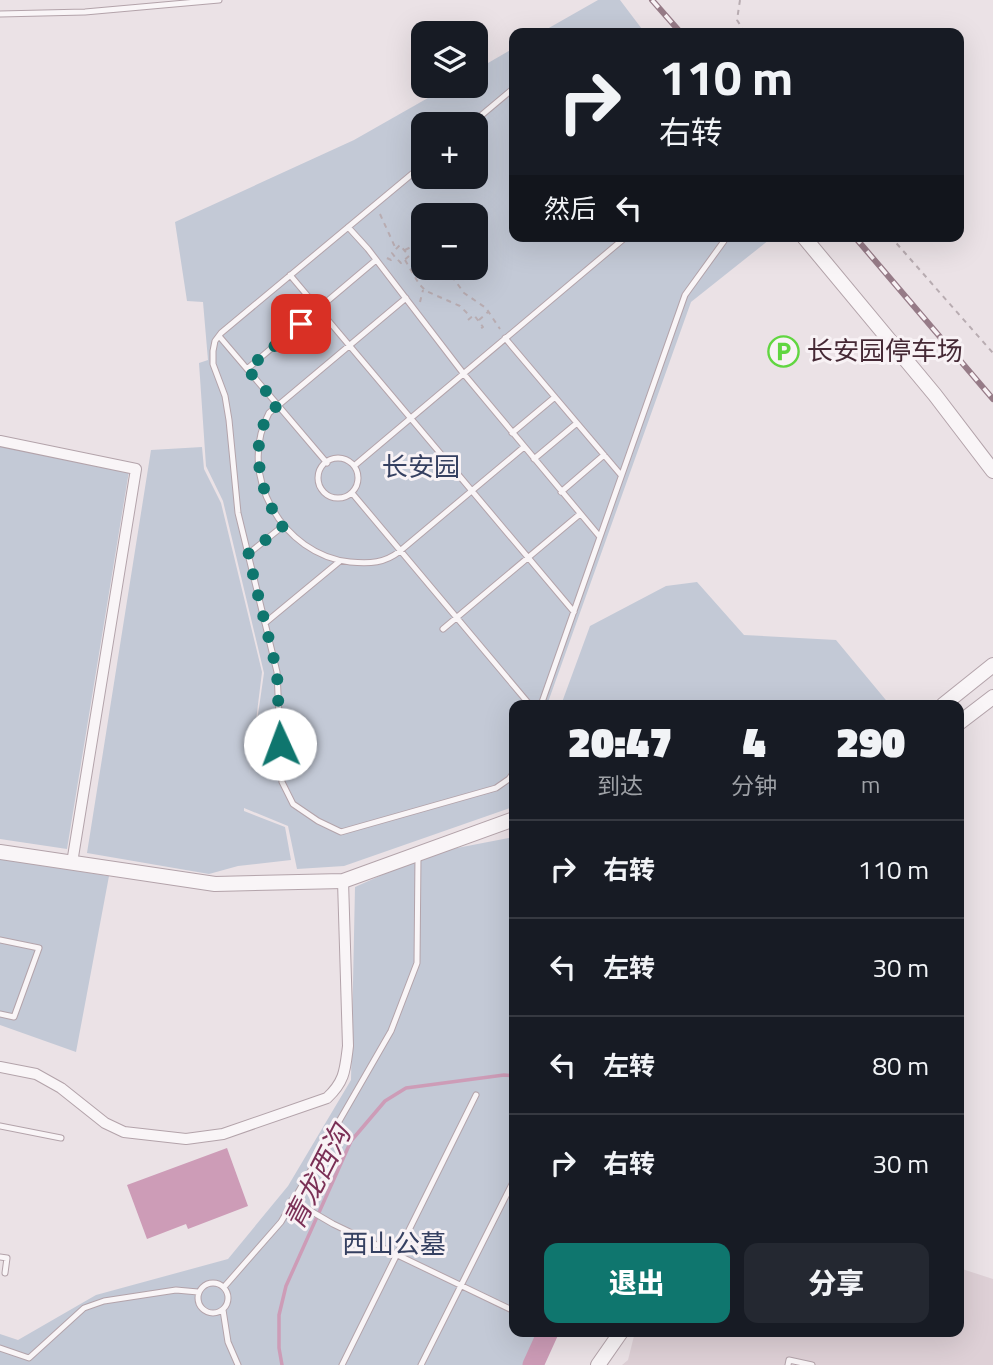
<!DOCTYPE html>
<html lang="zh">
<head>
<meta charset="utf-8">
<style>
  body { margin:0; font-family:"Titillium Web","Noto Sans SC",sans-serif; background:#242831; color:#f1f3f6; height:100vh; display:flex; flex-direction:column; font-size:26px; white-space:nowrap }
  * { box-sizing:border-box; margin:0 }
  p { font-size:23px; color:#9ea1a6 }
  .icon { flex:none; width:38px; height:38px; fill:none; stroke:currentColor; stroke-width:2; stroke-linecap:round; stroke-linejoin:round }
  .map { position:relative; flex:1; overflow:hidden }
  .panel { position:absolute; left:509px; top:700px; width:455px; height:637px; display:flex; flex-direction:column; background:#171b24; border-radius:14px; box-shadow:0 7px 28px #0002 }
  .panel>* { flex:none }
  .guide { position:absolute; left:509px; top:28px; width:455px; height:214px; border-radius:14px; box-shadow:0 7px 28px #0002; background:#171b24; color:#f1f3f6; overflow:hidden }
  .tools { position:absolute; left:411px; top:21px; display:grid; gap:14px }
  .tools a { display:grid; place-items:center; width:77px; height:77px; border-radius:14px; background:#171b24; box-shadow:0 7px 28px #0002; font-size:35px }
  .pin { position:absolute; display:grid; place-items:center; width:60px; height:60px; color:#fff; margin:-30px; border-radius:14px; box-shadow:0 4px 10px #0006 }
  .me { position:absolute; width:77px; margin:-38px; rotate:358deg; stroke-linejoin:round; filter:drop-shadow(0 0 5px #0008) }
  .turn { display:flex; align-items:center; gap:24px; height:147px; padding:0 35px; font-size:32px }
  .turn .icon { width:91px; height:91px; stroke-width:2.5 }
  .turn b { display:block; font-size:49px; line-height:60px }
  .then { display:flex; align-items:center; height:66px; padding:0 35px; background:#0003; gap:14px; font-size:26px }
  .eta { display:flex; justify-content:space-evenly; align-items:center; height:119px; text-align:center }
  .eta b { font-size:42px; font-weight:800; line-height:49px }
  .cta { display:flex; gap:14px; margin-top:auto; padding:14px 35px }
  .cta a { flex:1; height:80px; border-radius:14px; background:#0f766e; color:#fff; font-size:28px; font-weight:800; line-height:80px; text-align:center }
  .cta a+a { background:#242831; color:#f1f3f6 }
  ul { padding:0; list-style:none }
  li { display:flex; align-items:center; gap:21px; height:98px; padding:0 35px; border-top:2px solid #363941 }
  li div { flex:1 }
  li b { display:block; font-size:26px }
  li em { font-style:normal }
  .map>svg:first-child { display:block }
  .built { fill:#ded0d6 }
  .green { fill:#c3c9d6; fill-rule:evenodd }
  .water { fill:#cd9cb7 }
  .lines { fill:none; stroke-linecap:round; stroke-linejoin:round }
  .stream { stroke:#cd9cb7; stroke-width:3.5 }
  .river { stroke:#cd9cb7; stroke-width:21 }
  .service-casing { stroke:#b3a3aa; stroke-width:7 }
  .minor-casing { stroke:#b3a3aa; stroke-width:12 }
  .tertiary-casing { stroke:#b3a3aa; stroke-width:16 }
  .path { stroke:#b8acb1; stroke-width:2; stroke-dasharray:5 5; stroke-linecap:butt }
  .service { stroke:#f9f5f7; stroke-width:5 }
  .minor { stroke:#f9f5f7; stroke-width:10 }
  .tertiary { stroke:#f9f5f7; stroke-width:14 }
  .rail-casing { stroke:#967b87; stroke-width:6 }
  .rail { stroke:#f8f2f5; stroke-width:3.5; stroke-dasharray:10; stroke-linecap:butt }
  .route { stroke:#0f766e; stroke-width:12; stroke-dasharray:0 21.6 }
  .labels { text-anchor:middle; stroke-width:6; stroke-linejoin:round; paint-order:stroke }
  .poi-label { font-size:26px; fill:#452935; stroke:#f8f2f5; text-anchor:start }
  .park-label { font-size:26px; fill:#354061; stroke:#f8f2f5 }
  .water-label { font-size:28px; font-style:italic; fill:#7b3056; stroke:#f8f2f5 }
</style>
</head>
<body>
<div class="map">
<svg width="993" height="1365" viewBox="0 0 993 1365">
  <rect width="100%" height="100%" fill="#ebe2e6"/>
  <path class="built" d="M959 1268 993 1279V1365H622L628 1360 635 1332H959Z"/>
  <path class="green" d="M598 0H620L645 33H540Z
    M514 48V236H774L691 302 547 705H514V795L510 808 344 866 297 869 288 826 244 808V811L285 827 291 860 238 866 209 874 87 853 151 450 202 447 204 469 221 503 262 672 249 777 264 673 223 501 206 466 199 363 208 360 203 302 187 301 175 222 354 140 449 86H476V70ZM424 124H476V177H424ZM424 215H476V268H424Z
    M0 445 129 471 67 849 0 839Z
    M697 582 744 635 836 640 890 705H561L590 626 666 586Z
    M514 837V1332H545L540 1344 526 1365H0V1334L18 1340 96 1295 228 1259 288 1186 351 1080 355 887 431 853Z
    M0 859 109 876 76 1052 0 1025Z"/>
  <path class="water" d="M227 1148 248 1206 188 1229 186 1224 147 1239 127 1185Z"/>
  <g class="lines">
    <path class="stream" d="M282 1365 279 1348V1315L286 1286 351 1141 385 1101 406 1088 504 1075 514 1076"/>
    <path class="river" d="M533 1365 548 1332"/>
    <defs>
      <path id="service" d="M0 14 85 12 219 0
        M471 124 514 88
        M424 164 221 333 215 341 213 351V364L225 396 229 420 238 513 277 672 282 782 293 804 318 821 341 832 496 788 509 779 514 772
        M348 227 368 249 463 373 600 537 685 295 724 241 720 236
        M290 275 574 612
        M406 298 269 413C236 475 283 555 350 562 370 564 385 563 400 551L524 447
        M219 336 327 463
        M505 338 621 475
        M247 369 376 260
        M512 433 555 397
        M318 478a20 20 0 1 1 40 0a20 20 0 1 1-40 0Z
        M534 459 577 423
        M354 466 627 236
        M561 492 604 455
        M352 493 530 705
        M248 554 283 526
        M265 623 340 561
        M443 629 580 514
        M541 705 600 537
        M0 940 39 948 14 1017 0 1014
        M0 1126 61 1138
        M292 1200 333 1224 514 1311
        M0 1257 7 1258 5 1273
        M198 1298a15 15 0 1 1 30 0a15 15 0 1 1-30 0Z
        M224 1287 281 1222 391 1031 417 963 418 856
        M223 1310 228 1342 238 1365
        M0 1348 29 1358 84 1308 104 1301 176 1290 198 1292
        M342 1365 476 1095
        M421 1365 514 1180
        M788 1365 789 1360 812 1365"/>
      <path id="minor" d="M0 441 136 469 72 863
        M0 1067 36 1074 61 1088 105 1123 124 1132 186 1139 223 1134 327 1098C345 1081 345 1070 348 1046L343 881"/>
      <path id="tertiary" d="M803 236 935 395 993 471
        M943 705 993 665
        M959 723 993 697
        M0 852 215 884 343 881 514 819
        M598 1365 621 1332"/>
    </defs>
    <use href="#service" class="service-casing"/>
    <use href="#minor" class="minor-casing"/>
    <use href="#tertiary" class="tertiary-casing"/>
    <path class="path" d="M740 0 737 20 745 33
      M380 214 395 247
      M890 236 993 353
      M405 250 413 246 424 247
      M387 258 391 260 395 257 392 253 400 245 409 256 401 263 395 257
      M405 260 419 284 426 291 460 306 471 317
      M446 268 464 293 486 308 500 329
      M420 302 423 290
      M468 320 474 315 483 327 477 331
      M479 320 488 312"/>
    <use href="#service" class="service"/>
    <use href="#minor" class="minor"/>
    <use href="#tertiary" class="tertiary"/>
    <defs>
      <path id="rail" d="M652 0 681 33
        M854 236 993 399"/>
    </defs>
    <use href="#rail" class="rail-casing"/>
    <use href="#rail" class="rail"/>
  </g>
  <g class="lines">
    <path class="route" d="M280 744 277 672 248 554 283 526C259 497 245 431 278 405L247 369 301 324"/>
  </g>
  <defs>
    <symbol id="parking-ring" viewBox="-11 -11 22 22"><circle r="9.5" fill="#f8f2f5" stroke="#61d641" stroke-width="1.5"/><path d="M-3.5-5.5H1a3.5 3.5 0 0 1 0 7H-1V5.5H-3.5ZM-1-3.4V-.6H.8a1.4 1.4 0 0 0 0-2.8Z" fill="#61d641"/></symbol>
  </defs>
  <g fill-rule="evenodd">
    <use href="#parking-ring" x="766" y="334" width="35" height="35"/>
  </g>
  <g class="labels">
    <g class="poi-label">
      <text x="807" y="360">长安园停车场</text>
    </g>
    <g class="park-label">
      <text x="421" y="476">长安园</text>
      <text x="394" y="1253">西山公墓</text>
    </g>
    <g class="water-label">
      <text transform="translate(317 1177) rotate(-63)" y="10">青龙西沟</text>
    </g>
  </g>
</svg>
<div class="tools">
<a><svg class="icon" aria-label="layers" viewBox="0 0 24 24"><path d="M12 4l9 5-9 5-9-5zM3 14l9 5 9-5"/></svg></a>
<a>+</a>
<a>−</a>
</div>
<div class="pin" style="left:301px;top:324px;background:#d93025"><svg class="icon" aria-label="arrive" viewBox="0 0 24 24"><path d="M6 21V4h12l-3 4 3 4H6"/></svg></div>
<svg class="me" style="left:280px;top:744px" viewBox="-20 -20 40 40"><circle r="19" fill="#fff"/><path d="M0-13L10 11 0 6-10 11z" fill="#0f766e"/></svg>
<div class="guide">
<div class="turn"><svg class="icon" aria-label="right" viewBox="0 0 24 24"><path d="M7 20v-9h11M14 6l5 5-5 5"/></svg><div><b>110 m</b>右转</div></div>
<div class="then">然后<svg class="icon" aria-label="left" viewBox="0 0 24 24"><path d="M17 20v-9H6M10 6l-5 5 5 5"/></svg></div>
</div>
<section class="panel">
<div class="eta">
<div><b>20:47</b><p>到达</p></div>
<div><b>4</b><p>分钟</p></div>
<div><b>290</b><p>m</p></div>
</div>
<ul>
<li><svg class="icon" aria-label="right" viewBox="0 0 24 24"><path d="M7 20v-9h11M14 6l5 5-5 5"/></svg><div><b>右转</b></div><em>110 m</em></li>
<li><svg class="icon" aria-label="left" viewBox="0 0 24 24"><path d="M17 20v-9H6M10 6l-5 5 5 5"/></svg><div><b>左转</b></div><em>30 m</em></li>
<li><svg class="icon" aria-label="left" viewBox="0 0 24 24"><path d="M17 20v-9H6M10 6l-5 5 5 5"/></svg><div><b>左转</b></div><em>80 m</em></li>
<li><svg class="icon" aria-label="right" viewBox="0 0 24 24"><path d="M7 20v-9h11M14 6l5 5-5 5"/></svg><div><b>右转</b></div><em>30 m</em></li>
</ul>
<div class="cta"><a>退出</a><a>分享</a></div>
</section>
</div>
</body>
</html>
